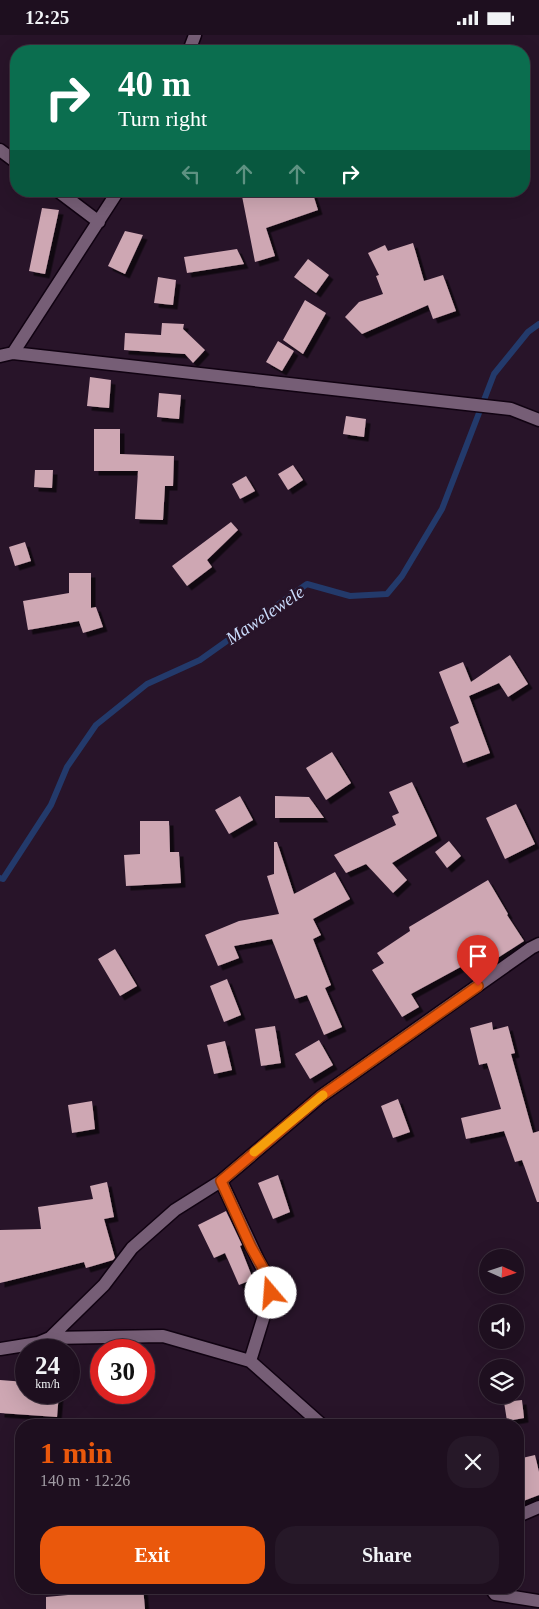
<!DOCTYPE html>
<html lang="en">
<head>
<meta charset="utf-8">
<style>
  body { margin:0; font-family:"Times New Roman",serif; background:#261828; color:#f1f3f6; height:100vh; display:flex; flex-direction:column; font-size:19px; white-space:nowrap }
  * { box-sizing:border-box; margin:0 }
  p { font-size:16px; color:#a19ca4 }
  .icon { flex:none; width:28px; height:28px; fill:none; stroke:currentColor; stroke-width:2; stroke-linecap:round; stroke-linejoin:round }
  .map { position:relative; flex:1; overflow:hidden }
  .details { position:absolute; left:15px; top:1384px; width:509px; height:175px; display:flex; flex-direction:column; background:#1e0f1f; border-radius:20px; box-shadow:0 5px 20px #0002,0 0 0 1px #3c2f3d }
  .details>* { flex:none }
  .guide { position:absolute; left:10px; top:10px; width:520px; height:152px; border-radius:20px; box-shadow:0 5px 20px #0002,0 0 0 1px #3c2f3d; background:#0b6e4f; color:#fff; overflow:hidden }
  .needle { width:32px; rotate:93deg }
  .fabs { position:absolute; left:479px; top:1214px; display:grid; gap:10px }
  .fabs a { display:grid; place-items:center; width:45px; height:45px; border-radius:50%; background:#1e0f1f; box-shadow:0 5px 20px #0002,0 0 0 1px #3c2f3d; font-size:25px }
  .speed { position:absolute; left:15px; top:1304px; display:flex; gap:10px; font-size:25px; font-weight:700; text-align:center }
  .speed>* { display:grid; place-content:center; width:65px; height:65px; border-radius:50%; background:#1e0f1f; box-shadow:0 5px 20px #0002,0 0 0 1px #3c2f3d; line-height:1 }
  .speed small { font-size:12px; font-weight:400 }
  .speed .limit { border:8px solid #d22; background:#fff; color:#111 }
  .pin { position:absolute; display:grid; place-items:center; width:42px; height:42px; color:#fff; margin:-51px -21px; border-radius:50% 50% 50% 0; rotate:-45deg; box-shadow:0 0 5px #0007 }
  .pin .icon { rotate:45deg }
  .me { position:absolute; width:55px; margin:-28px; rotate:342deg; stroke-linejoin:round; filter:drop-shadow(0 0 4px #0008) }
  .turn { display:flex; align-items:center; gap:18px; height:105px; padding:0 25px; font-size:22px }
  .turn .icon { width:65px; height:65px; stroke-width:2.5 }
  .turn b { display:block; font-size:35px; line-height:42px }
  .lanes { display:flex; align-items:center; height:48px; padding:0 25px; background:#0003; justify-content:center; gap:25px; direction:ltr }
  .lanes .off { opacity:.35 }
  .round { display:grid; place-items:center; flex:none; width:52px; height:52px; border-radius:20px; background:#261828 }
  .head { display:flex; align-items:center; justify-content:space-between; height:85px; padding:0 25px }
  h1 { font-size:30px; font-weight:600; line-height:38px; color:#ea580c }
  .cta { display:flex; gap:10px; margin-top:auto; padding:10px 25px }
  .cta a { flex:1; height:58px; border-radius:20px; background:#ea580c; color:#fff; font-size:20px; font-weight:600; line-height:58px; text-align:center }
  .cta a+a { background:#261828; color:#f1f3f6 }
  .status { display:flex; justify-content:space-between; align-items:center; height:35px; padding:0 25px; background:#1e0f1f; direction:ltr }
  .status svg { height:14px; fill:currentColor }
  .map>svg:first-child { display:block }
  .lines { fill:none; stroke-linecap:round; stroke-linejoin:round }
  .stream { stroke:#233a6b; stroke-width:6 }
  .building { fill:#cea7b3; filter:url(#shadow) }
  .minor-casing { stroke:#100211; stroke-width:15 }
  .minor { stroke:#765e76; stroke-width:12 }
  .route-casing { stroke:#983908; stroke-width:12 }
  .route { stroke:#ea580c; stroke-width:9 }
  .slow { stroke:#f59e0b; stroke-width:9 }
  .labels { text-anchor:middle; stroke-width:5; stroke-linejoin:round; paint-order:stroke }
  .water-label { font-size:18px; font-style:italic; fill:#cadbfb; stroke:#281429 }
</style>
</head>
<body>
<div class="status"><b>12:25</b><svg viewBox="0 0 49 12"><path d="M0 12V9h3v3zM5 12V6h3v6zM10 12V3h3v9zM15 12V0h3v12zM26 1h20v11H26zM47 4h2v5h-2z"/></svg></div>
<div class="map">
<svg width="539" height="1574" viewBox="0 0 539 1574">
  <defs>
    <filter id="shadow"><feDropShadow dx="4.5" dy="4.5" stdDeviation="0" flood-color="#0009"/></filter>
  </defs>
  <rect width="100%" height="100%" fill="#281429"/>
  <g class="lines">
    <path class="stream" d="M0 843 3 844 51 770 67 732 96 690 147 649 200 625 307 549 350 561 387 559 402 541 442 474 494 339 528 297 539 289"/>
  </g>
  <path class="building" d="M241 156H312L318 175 266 193 275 221 255 227Z
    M42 173 59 175 45 239 29 236Z
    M125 196 143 200 125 239 108 231Z
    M413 208 424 246 443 240 456 276 433 284 428 270 362 299 345 282 359 267 383 259 376 241 379 240 368 218 385 210 388 216Z
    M237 214 244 229 187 238 184 222Z
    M308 224 329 240 316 258 294 242Z
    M158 242 176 245 173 270 154 268Z
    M305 265 326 278 303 319 283 305Z
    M162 288 184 289 183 294 205 315 193 328 185 319 124 315 125 298 161 300Z
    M278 306 294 316 282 336 266 327Z
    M90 342 111 345 109 373 87 371Z
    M159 358 181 360 179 384 157 382Z
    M346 381 366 384 364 402 343 399Z
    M94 394H120V419L174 421 173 451H165L163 485 135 484 138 436H94Z
    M293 430 303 445 288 455 278 439Z
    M35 435H53L52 453 34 452Z
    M246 441 255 456 240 464 232 449Z
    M231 487 238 495 207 525 212 532 187 551 172 531Z
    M25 507 31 526 15 531 9 512Z
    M69 538H91V573L96 572 103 592 83 598 79 586 28 595 23 566 69 558Z
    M510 620 528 649 508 662 499 648 469 661 490 718 463 728 450 692 459 688 439 637 463 627 471 647Z
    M332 717 351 748 326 765 306 733Z
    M412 747 437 801 392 828 407 845 393 858 366 829 346 838 334 820 396 790 392 781 399 778 389 757Z
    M240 761 253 785 229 799 215 775Z
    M275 761 309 762 324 783H275Z
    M516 769 535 809 505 824 486 783Z
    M140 786H169L170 817H179L181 848 126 851 124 820 140 819Z
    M449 806 461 821 447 833 435 817Z
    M274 807H277L294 859 335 837 350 864 313 884 321 900 313 904 331 950 325 953 342 992 324 1000 307 960 295 964 272 904 234 911 239 923 218 931 205 900 239 886 279 879 267 841 274 839Z
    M488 845 508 879 507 880 524 906 496 924 490 916 411 959 419 972 402 982 372 935 384 928 377 918 410 896 409 892Z
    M115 914 137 951 120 961 98 924Z
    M227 944 241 980 224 987 210 951Z
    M492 987 493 995 508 991 515 1018 511 1019 533 1098 539 1096V1167H537L522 1125 515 1127 504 1096 466 1104 461 1083 501 1074 487 1028 479 1030 470 993Z
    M275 991 281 1028 261 1031 255 994Z
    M319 1005 333 1030 310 1044 295 1019Z
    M225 1006 232 1035 214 1039 207 1010Z
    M398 1064 410 1097 393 1103 381 1071Z
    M92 1066 95 1094 72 1098 68 1070Z
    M278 1140 290 1177 273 1184 258 1148Z
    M107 1147 114 1182 104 1184 115 1223 113 1225 86 1233 84 1227 0 1248V1195L41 1194 38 1172 93 1164 90 1151Z
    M226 1176 242 1210 240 1211 253 1244 239 1250 225 1218 214 1223 198 1190Z
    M0 1345 26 1347V1358H59L57 1382 0 1378Z
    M522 1365 524 1383 507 1386 504 1367Z
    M535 1420 539 1437V1460L518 1468V1424Z
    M112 1552H143L145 1574H46V1562L112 1556Z"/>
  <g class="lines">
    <defs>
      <path id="minor" d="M189 16 195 0
        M0 115 16 127
        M58 156 99 187
        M13 318 118 156
        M0 321 13 318 511 374 539 385
        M221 1146 258 1225 267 1242 271 1258 250 1326
        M50 1303 163 1301 250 1326 322 1390
        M0 1314 38 1308 50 1303 104 1250 132 1213 175 1175 221 1146 320 1062 531 913 539 909
        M518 1481 539 1472
        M490 1552 495 1559 539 1566"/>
    </defs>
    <use href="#minor" class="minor-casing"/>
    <use href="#minor" class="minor"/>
  </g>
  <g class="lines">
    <defs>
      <path id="route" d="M271 1258 268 1242 251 1212 221 1146 320 1062 478 951"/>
    </defs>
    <use href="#route" class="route-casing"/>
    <use href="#route" class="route"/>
    <path class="slow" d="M254 1117 323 1060"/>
  </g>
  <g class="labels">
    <g class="water-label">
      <text transform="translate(265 580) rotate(-34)" y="6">Mawelewele</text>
    </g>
  </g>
</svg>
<div class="fabs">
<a><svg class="needle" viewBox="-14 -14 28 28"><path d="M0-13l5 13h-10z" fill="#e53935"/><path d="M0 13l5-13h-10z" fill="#a19ca4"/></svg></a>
<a><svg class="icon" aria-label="sound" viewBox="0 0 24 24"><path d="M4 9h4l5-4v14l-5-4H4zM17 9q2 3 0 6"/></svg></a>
<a><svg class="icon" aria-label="layers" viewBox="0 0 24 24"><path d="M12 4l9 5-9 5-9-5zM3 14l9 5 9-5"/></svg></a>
</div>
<div class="speed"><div>24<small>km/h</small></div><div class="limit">30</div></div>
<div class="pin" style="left:478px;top:951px;background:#d93025"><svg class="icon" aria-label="arrive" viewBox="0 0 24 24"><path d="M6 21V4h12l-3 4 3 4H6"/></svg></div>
<svg class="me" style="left:271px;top:1258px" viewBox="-20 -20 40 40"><circle r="19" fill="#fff"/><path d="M0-13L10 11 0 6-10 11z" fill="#ea580c"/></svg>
<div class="guide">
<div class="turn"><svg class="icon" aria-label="right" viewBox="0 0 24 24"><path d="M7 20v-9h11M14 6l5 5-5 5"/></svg><div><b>40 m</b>Turn right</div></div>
<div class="lanes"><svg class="icon off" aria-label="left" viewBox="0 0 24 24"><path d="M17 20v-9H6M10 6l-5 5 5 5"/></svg><svg class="icon off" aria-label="ahead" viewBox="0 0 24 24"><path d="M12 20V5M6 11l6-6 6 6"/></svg><svg class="icon off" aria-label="ahead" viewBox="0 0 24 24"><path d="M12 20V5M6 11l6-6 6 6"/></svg><svg class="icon" aria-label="right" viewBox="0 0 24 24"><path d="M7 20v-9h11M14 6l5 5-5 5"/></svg></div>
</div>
<section class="details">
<div class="head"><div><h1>1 min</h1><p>140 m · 12:26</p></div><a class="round"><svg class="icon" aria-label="close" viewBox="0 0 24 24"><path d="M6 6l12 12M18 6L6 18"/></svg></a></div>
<div class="cta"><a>Exit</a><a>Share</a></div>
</section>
</div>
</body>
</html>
